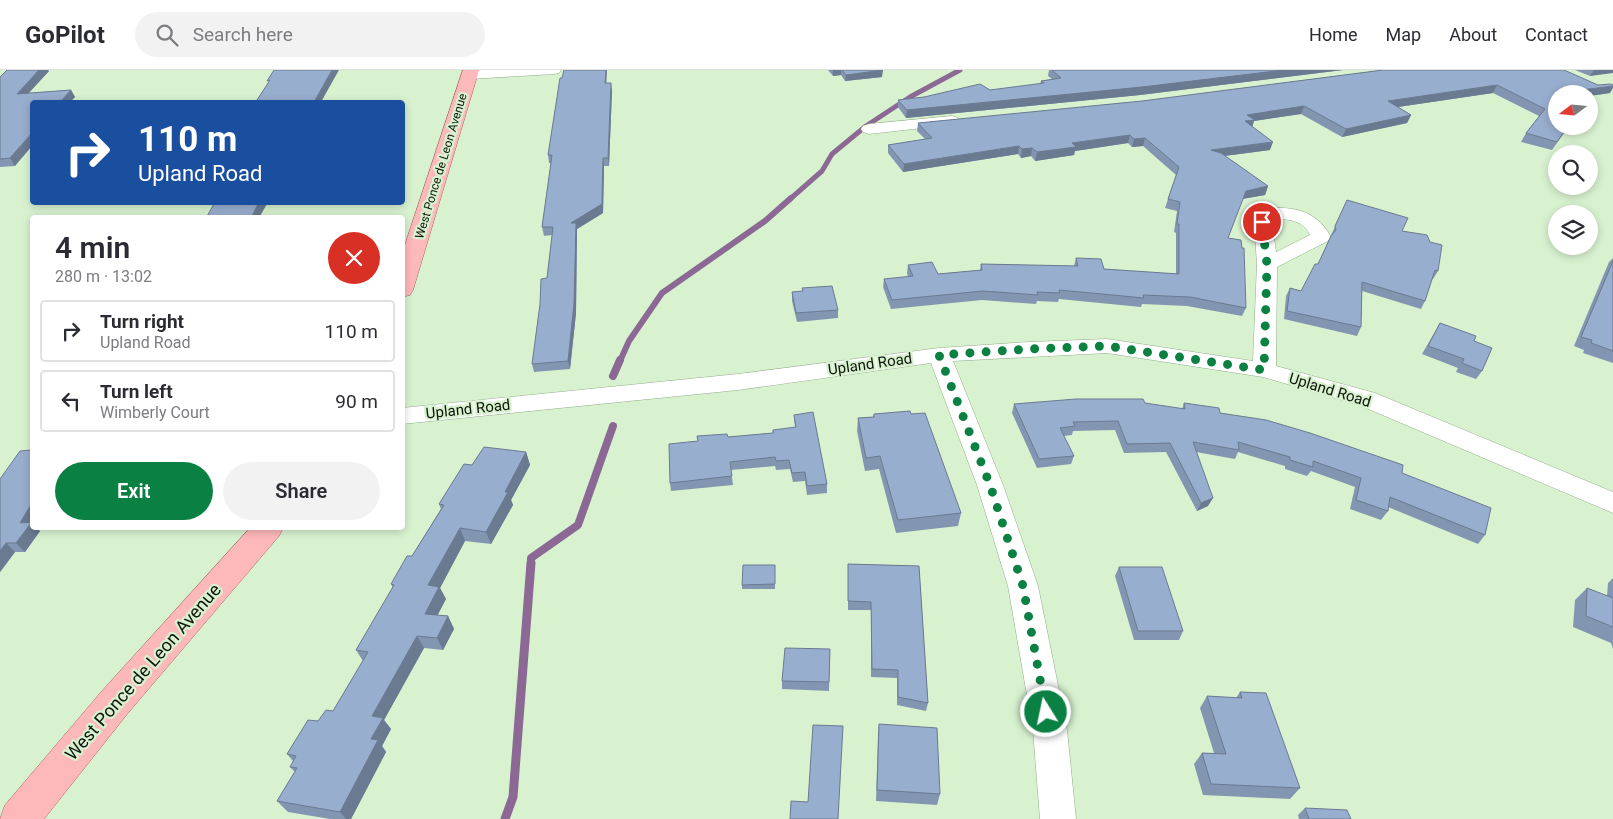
<!DOCTYPE html>
<html lang="en">
<head>
<meta charset="utf-8">
<style>
  body { margin:0; font-family:Roboto,sans-serif; background:#f2f2f3; color:#2b2b33; height:100vh; display:flex; flex-direction:column; font-size:19px; white-space:nowrap }
  * { box-sizing:border-box; margin:0 }
  p { font-size:16px; color:#7c7c81 }
  .icon { flex:none; width:28px; height:28px; fill:none; stroke:currentColor; stroke-width:2; stroke-linecap:round; stroke-linejoin:round }
  .map { position:relative; flex:1; overflow:hidden }
  .panel { position:absolute; left:30px; top:145px; width:375px; height:315px; display:flex; flex-direction:column; background:#fff; border-radius:5px; box-shadow:0 2px 8px #0003 }
  .panel>* { flex:none }
  .guide { position:absolute; left:30px; top:30px; width:375px; height:105px; border-radius:5px; box-shadow:0 2px 8px #0003; background:#1a4fa0; color:#fff; overflow:hidden }
  .needle { width:32px; rotate:254deg }
  .buttons { position:absolute; left:1548px; top:15px; display:grid; gap:10px }
  .buttons a { display:grid; place-items:center; width:50px; height:50px; border-radius:50%; background:#fff; box-shadow:0 2px 8px #0003; font-size:25px }
  .pin { position:absolute; display:grid; place-items:center; width:42px; height:42px; color:#fff; margin:-21px; border:2px solid #fff; border-radius:50%; box-shadow:0 1px 5px #0007 }
  .me { position:absolute; width:55px; margin:-28px; rotate:350deg; stroke-linejoin:round; filter:drop-shadow(0 0 4px #0008) }
  .turn { display:flex; align-items:center; gap:18px; height:105px; padding:0 25px; font-size:22px }
  .turn .icon { width:65px; height:65px; stroke-width:2.5 }
  .turn b { display:block; font-size:35px; line-height:42px }
  .round { display:grid; place-items:center; flex:none; width:52px; height:52px; border-radius:26px; background:#f2f2f3 }
  .summary { display:flex; align-items:center; justify-content:space-between; height:85px; padding:0 25px }
  h1 { font-size:30px; font-weight:600; line-height:38px }
  .action { display:flex; gap:10px; margin-top:auto; padding:10px 25px }
  .action a { flex:1; height:58px; border-radius:30px; background:#0b8043; color:#fff; font-size:20px; font-weight:600; line-height:58px; text-align:center }
  .action a+a { background:#f2f2f3; color:#2b2b33 }
  ul { padding:0; list-style:none }
  li { display:flex; align-items:center; gap:15px; height:62px; margin:0 10px 8px; padding:0 15px; border:2px solid #e1e1e2; border-radius:5px }
  li div { flex:1 }
  li b { display:block; font-size:19px }
  li em { font-style:normal }
  header { display:flex; align-items:center; gap:30px; box-sizing:border-box; height:70px; padding:0 25px; background:#fff; border-bottom:1px solid #e1e1e2 }
  header strong { font-size:24px }
  nav { display:flex; gap:28px; margin-inline-start:auto; font-size:18px }
  .search { width:350px; height:45px; background:#f2f2f3; display:flex; align-items:center; gap:12px; box-sizing:border-box; padding:0 18px; border-radius:28px; color:#7c7c81; font-size:19px }
  .map>svg:first-child { display:block }
  .lines { fill:none; stroke-linecap:round; stroke-linejoin:round }
  .stream-far3 { stroke:#8b6994; stroke-width:5 }
  .stream-far2 { stroke:#8b6994; stroke-width:6 }
  .stream-far1 { stroke:#8b6994; stroke-width:8 }
  .stream { stroke:#8b6994; stroke-width:9 }
  .minor-casing { stroke:#93ac8c; stroke-width:1 }
  .major-casing { stroke:#a9605f; stroke-width:1 }
  .minor { fill:#fff; fill-rule:evenodd }
  .major { fill:#fdb8ba; fill-rule:evenodd }
  .wall { fill:#8396b1 }
  .shaded-wall { fill:#6a7a90 }
  .building { fill:#98aece; stroke:#6a7a90 }
  .route { stroke:#0b8043; stroke-width:9; stroke-dasharray:0 16.2 }
  .labels { text-anchor:middle; stroke-width:4.5; stroke-linejoin:round; paint-order:stroke }
  .far-street-label { font-size:12px; fill:#0e160b; stroke:#d8f2d0 }
  .street-label { font-size:15px; fill:#0e160b; stroke:#d8f2d0 }
  .near-street-label { font-size:18px; fill:#0e160b; stroke:#d8f2d0 }
</style>
</head>
<body>
<header>
<strong>GoPilot</strong>
<div class="search"><svg class="icon" aria-label="search" viewBox="0 0 24 24"><circle cx="10" cy="10" r="6"/><path d="M15 15l6 6"/></svg>Search here</div>
<nav><a>Home</a><a>Map</a><a>About</a><a>Contact</a></nav>
</header>
<div class="map">
<svg width="1613" height="749" viewBox="0 0 1613 749">
  <rect width="100%" height="100%" fill="#d8f2d0"/>
  <g class="lines">
    <path class="stream-far3" d="M789 130 822 101 832 84 866 56 910 27 960 0"/>
    <path class="stream-far2" d="M620 291 629 271 662 223 765 151 791 128"/>
    <path class="stream-far1" d="M613 306 620 290
      M531 495V488L578 455 613 356"/>
    <path class="stream" d="M505 749 513 727 531 493"/>
    <defs>
      <path id="minor" d="M481 0H561L559 3 554 4 470 9 465 8 463 5 465 2Z
        M952 46 958 48 960 51 958 54 869 64 863 62 861 59 863 56 869 54Z
        M1274 138C1299 137 1319 144 1331 167L1328 171 1277 197 1276 296 1375 323 1613 422V443L1359 335 1263 307 1107 283 953 291 1003 415 1038 516 1067 660 1076 749H1040L1033 660 1008 516 977 415 931 293 738 320 402 354V338L738 304 939 278 1029 272 1107 269 1253 291 1257 194 1254 153 1259 141ZM1274 149C1289 149 1303 150 1310 165L1276 182 1272 153Z"/>
      <path id="major" d="M463 0H479L413 220 410 225 402 227V184Z
        M250 458H283L279 466 128 643 44 749H0L5 735 102 621Z"/>
    </defs>
    <use href="#minor" class="minor-casing"/>
    <use href="#major" class="major-casing"/>
    <use href="#minor" class="minor"/>
    <use href="#major" class="major"/>
  </g>
  <path class="wall" d="M7 0H48L49 1 29 23 71 20 75 27 70 32H32L15 96 0 97V7Z
    M828 0H882V7L845 11 841 5 833 6Z
    M1049 0H1343L1140 25 906 48 898 37V30L990 20 1040 14 1041 11 1052 9 1048 6Z
    M1383 0 1610 23 1589 26V24H1556L1569 56 1552 80 1521 72 1526 63 1539 46 1493 23 1398 37 1411 45 1407 53 1342 67 1301 44 1254 51 1252 56 1270 80 1225 86 1268 116 1265 125 1242 129 1228 168 1246 238 1242 246 1187 236 1142 234 1141 237 1059 229 1058 232 1037 231 1036 234 982 230 891 239 883 217 884 209 908 207 907 203 908 195 938 204 980 200 981 194 1074 196 1076 188 1104 199 1176 204V163L1174 162 1177 141 1165 138 1176 105 1143 76 1132 77 1128 73 1075 81 1074 85 1035 91 1031 86 1021 88 1018 84 903 102 888 83V75L925 69 917 61 918 53 1142 31Z
    M1575 0H1613L1590 6Z
    M562 8 606 13 612 20 609 96H604L603 143 577 159 576 243 570 299 534 302 532 294 547 208 552 165 544 166 542 157 551 93H549L548 85Z
    M1347 130 1402 161 1438 201 1433 209H1432L1425 231 1421 239 1362 221 1361 257 1357 266 1284 249 1286 226 1290 218 1301 221 1318 194Z
    M1613 188V293L1583 283 1584 280 1574 276 1609 192Z
    M802 218 838 240V248L797 252 792 231V222L803 221Z
    M1440 253 1474 271 1482 301 1476 309 1456 302 1458 298 1422 284Z
    M1184 333 1220 343 1402 403 1485 465 1478 474 1388 437V441L1381 450 1350 439 1355 417 1311 401 1307 406 1285 399V396L1238 382 1235 389 1196 382 1208 436 1197 441 1166 382 1124 383 1115 360 1073 361 1072 365 1064 366 1074 386 1071 394 1037 398 1012 343 1014 334 1182 339Z
    M874 344 961 443 958 456 896 463 879 399 865 401 857 361 858 348 873 347Z
    M794 345 827 414V423L807 425 805 411 793 412 790 399 776 400 775 396 731 400 733 415 671 421 670 413 698 371 728 367 773 363 795 358Z
    M526 382 530 395 511 430 513 435 491 474 465 471 440 518 446 529 437 545 448 546 454 559 443 580 424 578 384 650 391 659 382 676 386 682 351 749H330L288 742 277 731 295 702 290 697 293 691 287 684 318 651 333 641 363 591 356 580 393 518 391 514 412 486 441 439 439 434 472 395Z
    M0 409 32 458 40 461 25 482H15L0 502Z
    M848 494 919 496 928 633 926 641 897 635V608L871 607V540H848Z
    M775 495V519H742V515Z
    M1119 497 1183 561 1179 570H1134L1115 506Z
    M1613 508V579L1611 573 1573 557 1575 530 1587 518 1607 526 1608 513Z
    M830 579 829 621 782 619V611Z
    M1240 622 1300 718 1290 729 1203 725 1194 694 1202 683H1214L1200 638 1207 626 1236 628Z
    M879 654 940 724 937 735 876 731 878 665Z
    M1305 738 1351 749H1299L1298 745Z"/>
  <path class="shaded-wall" d="M39 0H48L49 1 21 31 17 24Z
    M332 0H339L321 32H314Z
    M606 0H607L606 21 605 13Z
    M833 0H841V5L833 6Z
    M883 0 882 7 845 11 846 5Z
    M1284 0H1343L1140 25 906 48 907 40Z
    M1594 0H1613V3L1590 6Z
    M611 13 612 20 609 96 608 88Z
    M1497 15 1493 23 1384 39 1388 31Z
    M1613 16V18L1610 23 1589 26V24H1564L1565 22Z
    M71 20 75 27 70 32H60Z
    M1304 36 1301 44 1254 51 1252 58 1242 59 1247 45Z
    M1411 45 1407 53 1342 67 1346 59Z
    M32 63V76L15 96 10 88Z
    M1130 65 1128 73 1075 81 1074 85 1035 91 1037 82 1072 73Z
    M1145 68 1143 76 1132 77 1134 69Z
    M1273 72 1270 80 1208 88 1211 80Z
    M1019 76 1018 84 903 102 904 94Z
    M1032 78 1031 86 1021 88 1022 79Z
    M603 88 604 96 603 143 577 159 576 243 570 299 568 291 571 153Z
    M1268 116 1265 125 1242 129 1246 121Z
    M259 132H268L259 148H251Z
    M526 382 530 395 511 430 513 435 491 474 486 462 505 422Z
    M1213 428 1208 436 1197 441 1201 433Z
    M32 433V458H37L40 461 25 482 16 473 20 453Z
    M460 458 465 471 440 518 446 529 432 556 425 544 428 515Z
    M6 473 15 482 0 502V481Z
    M448 546 454 559 443 580 437 568Z
    M417 566 424 578 384 650 391 659 382 676 386 682 351 749H346L340 742 371 669 372 646Z"/>
  <path class="building" d="M7 0H39L17 24 71 20 60 32H32V63L10 88 0 89V7Z
    M274 0H332L314 32H260L257 30 270 10 267 11Z
    M564 0H606L605 13H611L608 88H603L602 134 571 153H576L574 234 568 291 532 294 540 234 541 209 547 208 553 157H542L552 85H548L560 8H562Z
    M842 0H883L846 5Z
    M1052 0H1284L1142 17 907 40 898 30 924 27 980 14 990 20 1044 13 1041 11 1061 8Z
    M1383 0H1564L1598 15 1611 14 1613 15V16L1565 22 1569 24H1556V56H1568L1557 72 1526 63 1545 39 1497 15 1388 31 1411 45 1346 59 1304 36 1247 45 1255 50 1245 51 1273 72 1211 80 1221 83 1268 116 1246 121 1228 168 1241 170 1242 178H1244L1246 238 1190 227 1143 225 1144 228 1059 220 1060 223 1037 222 1038 225 983 221 892 230 884 209 913 206 908 195 932 192 938 204 982 200 981 194 1078 196 1076 188 1101 189 1104 199 1179 204V154H1177L1180 132 1168 129 1179 97 1145 68 1134 69 1130 65 1072 73 1076 77 1037 82 1032 78 1022 79 1019 76 904 94 888 75 932 68 918 53 1142 31Z
    M1347 130 1408 148 1402 161 1427 165 1430 172 1442 175 1438 201 1435 200 1425 231 1362 212 1361 257 1287 241 1290 218 1301 221 1315 194H1318L1331 166 1336 160 1335 156Z
    M215 132H259L251 148H206Z
    M1613 191V281L1591 273 1592 270 1581 267Z
    M832 216 838 240 796 243 792 222 803 221 802 218Z
    M1440 253 1476 266 1474 271 1492 278 1482 301 1462 293 1464 289 1428 276Z
    M1076 329H1143L1145 333 1185 339 1184 333 1219 338 1220 343 1266 350 1310 363 1403 395 1402 403 1491 438 1485 465 1390 427 1388 441 1356 430 1361 408 1313 391V397L1290 390V387L1238 372 1239 380 1193 372 1213 428 1201 433 1170 373 1127 374 1118 351 1073 352 1075 356 1060 358 1074 386 1039 389 1014 334Z
    M910 341 911 344 925 343 961 443 898 450 880 386 866 388 858 348 874 347V344Z
    M813 342 827 414 807 416 805 402 792 403 789 390 776 391 775 387 730 392 732 406 670 413 669 374 698 371 697 366 727 364 728 367 773 363V360L796 357 794 345Z
    M484 377 526 382 505 422H508L486 462 460 458 428 515 439 517 425 544 448 546 437 568 417 566 372 646 383 648 371 669 378 670 340 742 277 731 297 698 290 697 296 686 287 684 308 650 318 651 326 640 333 641 368 582 356 580 394 515 391 514 407 486H412L444 435 439 434 464 394 472 395Z
    M32 380V433L20 453 32 452 16 473H6L0 481V409L20 381Z
    M848 494 919 496 928 633 898 627V600L872 599 871 532 848 531Z
    M743 495H775V514L742 515Z
    M1119 497H1162L1183 561H1138Z
    M1587 518 1613 528V557L1586 546Z
    M785 578 830 579 829 612 782 611Z
    M1240 622 1266 623 1300 718 1211 714 1202 683 1226 684 1207 626 1242 628Z
    M879 654 937 658 940 724 877 720Z
    M813 655 843 656 838 749H790L791 731 808 732Z
    M1305 738 1347 740 1351 749H1309Z"/>
  <g class="lines">
    <path class="route" d="M1046 642 1023 516 990 415 939 285 1029 279 1107 276 1264 300 1267 194 1262 152"/>
  </g>
  <g class="labels">
    <g class="far-street-label">
      <text transform="translate(441 96) rotate(-73)" y="4">West Ponce de Leon Avenue</text>
    </g>
    <g class="street-label">
      <text transform="translate(870 294) rotate(-8)" y="5">Upland Road</text>
      <text transform="translate(1330 320) rotate(17)" y="5">Upland Road</text>
      <text transform="translate(468 339) rotate(-6)" y="5">Upland Road</text>
    </g>
    <g class="near-street-label">
      <text transform="translate(143 602) rotate(-49)" y="6">West Ponce de Leon Avenue</text>
    </g>
  </g>
</svg>
<div class="buttons">
<a><svg class="needle" viewBox="-14 -14 28 28"><path d="M0-13l5 13h-10z" fill="#e53935"/><path d="M0 13l5-13h-10z" fill="#7c7c81"/></svg></a>
<a><svg class="icon" aria-label="search" viewBox="0 0 24 24"><circle cx="10" cy="10" r="6"/><path d="M15 15l6 6"/></svg></a>
<a><svg class="icon" aria-label="layers" viewBox="0 0 24 24"><path d="M12 4l9 5-9 5-9-5zM3 14l9 5 9-5"/></svg></a>
</div>
<div class="pin" style="left:1262px;top:152px;background:#d93025"><svg class="icon" aria-label="arrive" viewBox="0 0 24 24"><path d="M6 21V4h12l-3 4 3 4H6"/></svg></div>
<svg class="me" style="left:1046px;top:642px" viewBox="-20 -20 40 40"><circle r="17" fill="#0b8043" stroke="#fff" stroke-width="3"/><path d="M0-11L8 9 0 5-8 9z" fill="#fff"/></svg>
<div class="guide">
<div class="turn"><svg class="icon" aria-label="right" viewBox="0 0 24 24"><path d="M7 20v-9h11M14 6l5 5-5 5"/></svg><div><b>110 m</b>Upland Road</div></div>
</div>
<section class="panel">
<div class="summary"><div><h1>4 min</h1><p>280 m · 13:02</p></div><a class="round" style="background:#d93025;color:#fff"><svg class="icon" aria-label="close" viewBox="0 0 24 24"><path d="M6 6l12 12M18 6L6 18"/></svg></a></div>
<ul>
<li><svg class="icon" aria-label="right" viewBox="0 0 24 24"><path d="M7 20v-9h11M14 6l5 5-5 5"/></svg><div><b>Turn right</b><p>Upland Road</p></div><em>110 m</em></li>
<li><svg class="icon" aria-label="left" viewBox="0 0 24 24"><path d="M17 20v-9H6M10 6l-5 5 5 5"/></svg><div><b>Turn left</b><p>Wimberly Court</p></div><em>90 m</em></li>
</ul>
<div class="action"><a>Exit</a><a>Share</a></div>
</section>
</div>
</body>
</html>
